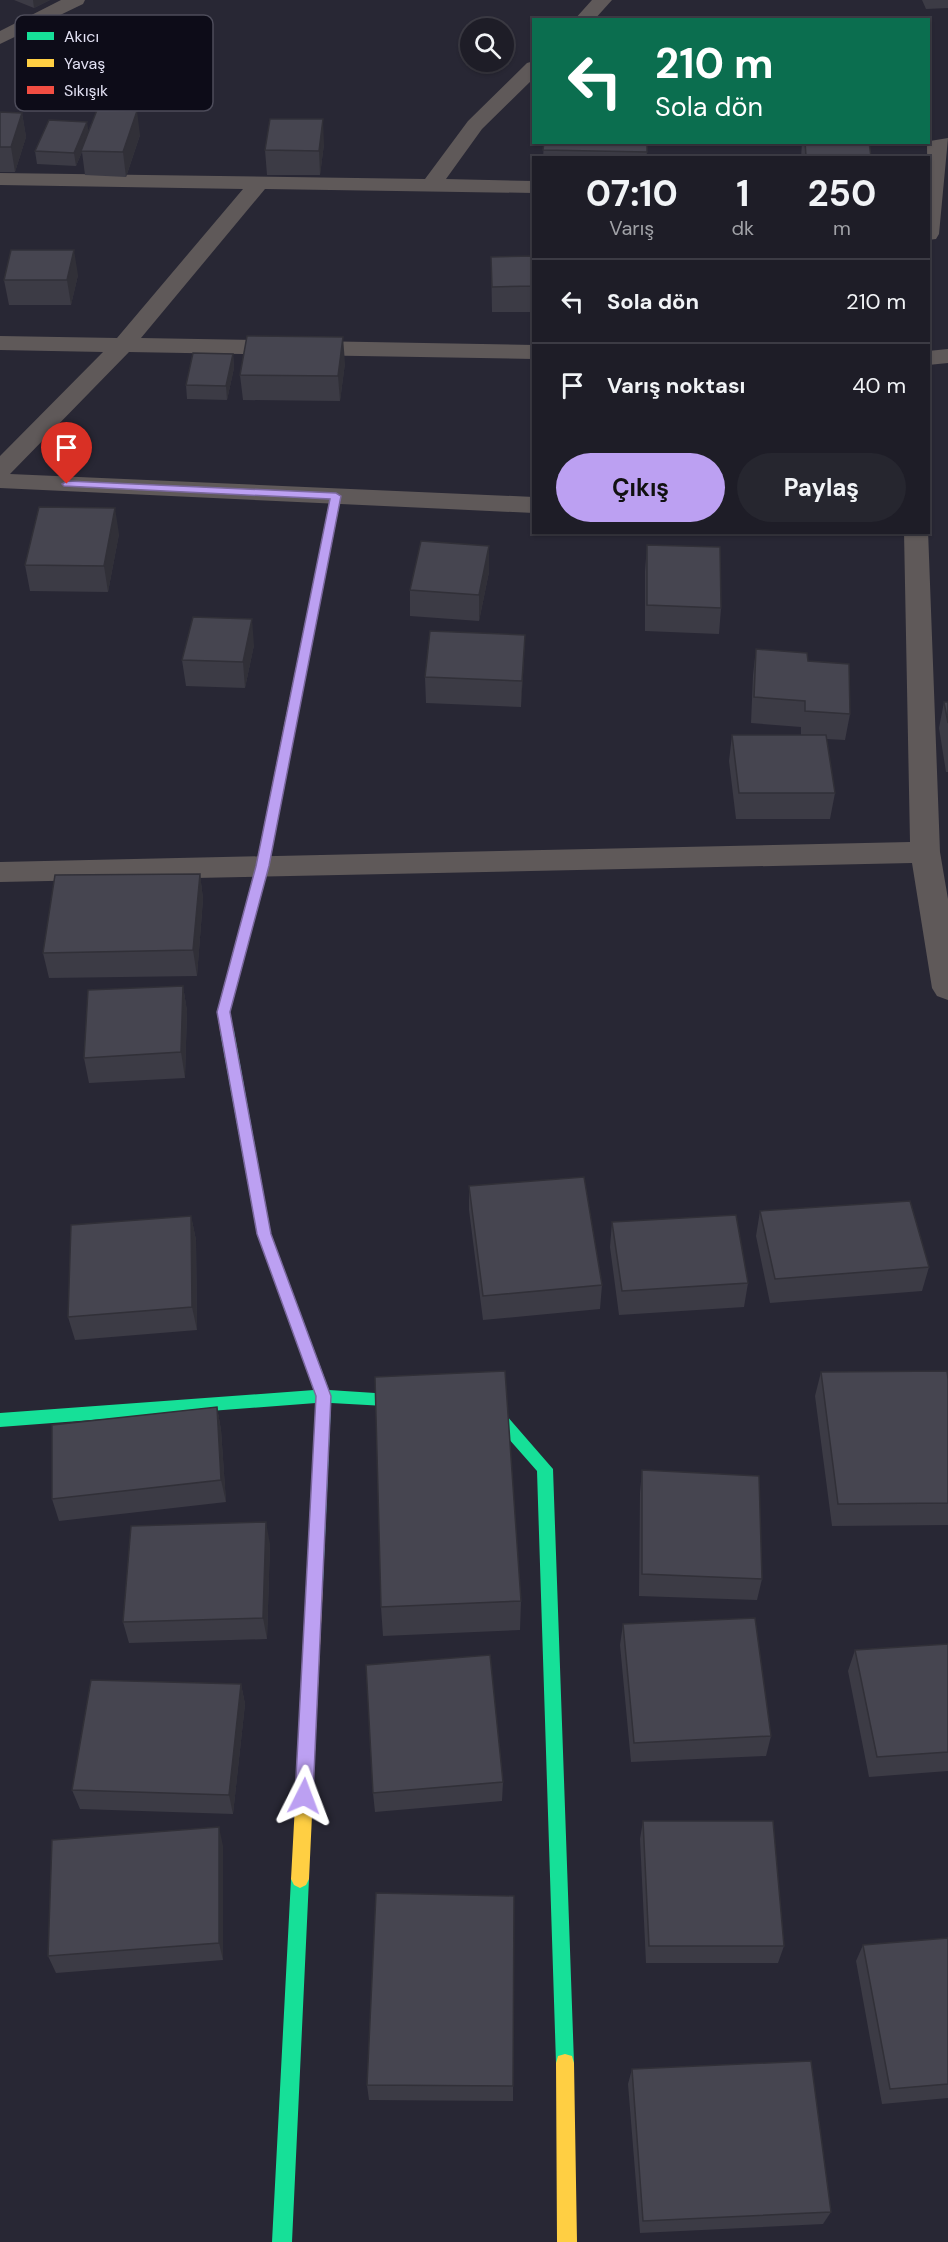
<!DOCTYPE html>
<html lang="tr">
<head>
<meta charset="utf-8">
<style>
  body { margin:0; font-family:"DM Sans",sans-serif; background:#26262f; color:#f1f3f6; height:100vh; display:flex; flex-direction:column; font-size:22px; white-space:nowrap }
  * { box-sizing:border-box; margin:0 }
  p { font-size:20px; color:#a1a2a7 }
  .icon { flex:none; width:33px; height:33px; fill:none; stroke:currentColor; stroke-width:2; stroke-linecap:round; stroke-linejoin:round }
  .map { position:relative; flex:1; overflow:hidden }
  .drawer { position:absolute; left:532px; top:156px; width:398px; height:378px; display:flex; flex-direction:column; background:#1e1d27; border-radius:0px; box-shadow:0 2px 4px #0004,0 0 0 2px #3c3b44 }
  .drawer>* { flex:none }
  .banner { position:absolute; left:532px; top:18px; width:398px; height:126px; border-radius:0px; box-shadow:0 2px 4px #0004,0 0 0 2px #3c3b44; background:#0b6e4f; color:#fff; overflow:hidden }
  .fabs { position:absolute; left:460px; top:18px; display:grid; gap:12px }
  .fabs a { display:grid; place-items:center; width:54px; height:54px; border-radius:50%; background:#1e1d27; box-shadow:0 2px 4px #0004,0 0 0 2px #3c3b44; font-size:30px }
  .pin { position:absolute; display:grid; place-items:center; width:51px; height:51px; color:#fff; margin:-62px -26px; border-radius:50% 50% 50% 0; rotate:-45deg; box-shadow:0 0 6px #0007 }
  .pin .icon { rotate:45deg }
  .me { position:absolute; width:66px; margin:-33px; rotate:3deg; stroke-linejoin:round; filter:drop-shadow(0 0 4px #0008) }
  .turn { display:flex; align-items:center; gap:21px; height:126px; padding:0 24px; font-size:27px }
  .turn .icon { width:78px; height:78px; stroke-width:2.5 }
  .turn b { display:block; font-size:42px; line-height:51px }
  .eta { display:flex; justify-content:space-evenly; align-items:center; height:102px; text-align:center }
  .eta b { font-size:36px; font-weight:700; line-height:42px }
  .action { display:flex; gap:12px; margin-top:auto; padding:12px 24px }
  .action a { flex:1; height:69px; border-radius:36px; background:#bca0f2; color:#111; font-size:24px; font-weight:700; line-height:69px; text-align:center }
  .action a+a { background:#26262f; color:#f1f3f6 }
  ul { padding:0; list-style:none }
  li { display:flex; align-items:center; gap:18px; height:84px; padding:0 24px; border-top:2px solid #3c3b44 }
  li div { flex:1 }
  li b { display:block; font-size:22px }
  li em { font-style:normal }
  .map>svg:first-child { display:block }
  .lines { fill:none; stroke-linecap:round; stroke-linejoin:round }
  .street { fill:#5f5959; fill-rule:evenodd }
  .fast { fill:#16e098; fill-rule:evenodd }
  .slow { fill:#ffcf43; fill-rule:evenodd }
  .jam { fill:#f24e42; fill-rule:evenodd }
  .wall { fill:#3c3b45 }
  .shaded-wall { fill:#313038 }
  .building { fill:#464550; stroke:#313038; stroke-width:1.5 }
  .route { fill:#bca0f2; stroke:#7a689d; stroke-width:1.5 }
  .key { fill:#0d0c18; stroke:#4d4c5a; stroke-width:1.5 }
  .key-label { font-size:16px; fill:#e3e2f4 }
</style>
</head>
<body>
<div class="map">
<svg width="948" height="2242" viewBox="0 0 948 2242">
  <rect width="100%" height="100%" fill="#282734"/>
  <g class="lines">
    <path class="street" d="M61 0H85L83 4 0 44V31Z
      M592 0H612L594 20H574Z
      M534 61V78L482 129 446 179 534 181V193L265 189 141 338 534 345V359L129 352 10 474 534 497V513L0 488V456L103 352 0 350V336L117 338 243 189 0 185V173L425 179 468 121 527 63Z
      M948 138 939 234 936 239 928 240 927 145 930 141Z
      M948 349V363L928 365V351Z
      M928 530 940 852 948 899V1000L937 996 932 988 912 863 0 882V862L910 842 904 532H928Z"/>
    <path class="fast" d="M227 1026 234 1031 271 1234 329 1390 421 1396 426 1397 428 1402 426 1407 421 1408 331 1403 323 1582 321 1587 315 1589 309 1587 307 1582 316 1403 0 1427V1413L314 1390 257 1234 220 1031Z
      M473 1399 494 1401 553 1469 574 2063 572 2070 565 2072 558 2070 556 2063 537 1471 485 1412 468 1410 466 1405 468 1400Z
      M300 1870 306 1873 309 1879 292 2242H272L291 1879 294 1873Z"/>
    <path class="slow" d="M336 493 341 496 295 731 289 735 283 731 331 496Z
      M315 1575 321 1577 323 1582 309 1879 306 1885 300 1888 294 1885 291 1879 307 1582 309 1577Z
      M565 2054 572 2056 574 2063 577 2242H557L556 2063 558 2056Z"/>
    <path class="jam" d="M289 727 295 731 268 866 229 1012 234 1031 227 1036 220 1031 217 1012 256 866 283 731Z"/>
  </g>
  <path class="wall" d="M14 0H50L34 8Z
    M922 0H948V8L926 9Z
    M0 112 22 113 26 137 15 172H0Z
    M89 132 140 135 126 177 85 175 82 152 76 166 37 164 35 151Z
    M544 142 647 152 646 158H543Z
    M802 142H869L871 158H801Z
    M324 144 320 175H267L265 150Z
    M534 256V312H492L491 257Z
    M78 275 71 305H9L4 280Z
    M233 354 234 368 227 400 187 399 186 385Z
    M345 363 340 401 243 400 240 375Z
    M119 534 108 592 30 591 25 565Z
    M647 545 721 608 719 634 645 631V571Z
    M489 572 479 621 410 616V590Z
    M525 635 521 707 426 703 425 677Z
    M254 645 245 688 186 686 182 660Z
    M756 649 808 661 850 714 845 740 826 739 835 793 830 819H736L729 761 732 735H801V727L751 723 753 675Z
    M944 702H948V772H946L939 728Z
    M200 874 203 899 197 976 49 978 43 953Z
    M183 986 187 1011 185 1078 89 1083 84 1058Z
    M469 1186 602 1285 600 1309 483 1320 469 1210Z
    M760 1211 929 1267 922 1291 770 1303 756 1236Z
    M191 1216 196 1240 197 1330 75 1340 68 1317Z
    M612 1222 748 1283 744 1307 619 1315 610 1247Z
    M821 1372 948 1379V1525L832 1526 815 1396Z
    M217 1407 221 1430 226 1502 59 1521 52 1499Z
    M642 1470 762 1579 757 1600 639 1596 640 1493Z
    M270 1544 267 1639 129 1643 123 1622Z
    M521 1601 520 1630 383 1636 381 1607Z
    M623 1624 771 1736 766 1756 631 1762 620 1645Z
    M948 1644V1771L869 1777 848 1671 855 1650Z
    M241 1684 245 1704 233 1814 80 1809 72 1790Z
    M503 1782 502 1801 375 1812 373 1793Z
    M643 1821 784 1946 778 1963H646L640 1839Z
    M223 1846V1960L56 1973 48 1956Z
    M948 1938V2098L882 2104 856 1961 863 1945Z
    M632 2069 831 2212 823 2224 640 2233 628 2084Z
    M367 2085 513 2086V2101L369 2100Z"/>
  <path class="shaded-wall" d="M33 0H50L34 8Z
    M137 111 140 135 126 177 123 152Z
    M22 113 26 137 15 172 11 147Z
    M323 119 324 144 320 175 319 151Z
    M87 122 89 135 76 166 74 153Z
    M74 250 78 275 71 305 67 280Z
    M343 337 345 363 340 401 338 376Z
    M233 354 234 368 227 400 226 386Z
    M115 508 119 534 108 592 104 566Z
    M489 546V572L479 621V595Z
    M252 619 254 645 245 688 243 662Z
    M525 635 524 661 521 707 522 681Z
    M200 874 203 899 197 976 193 950Z
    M183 986 187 1011 185 1078 181 1052Z
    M191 1216 196 1240 197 1330 192 1307Z
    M217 1407 221 1430 226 1502 221 1480Z
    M266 1522 270 1544 267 1639 263 1618Z
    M241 1684 245 1704 233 1814 229 1795Z
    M219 1827 223 1846V1960L219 1943Z"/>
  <path class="building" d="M97 110 137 111 123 152 81 151Z
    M0 112 22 113 11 147H0Z
    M270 119H323L319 151 265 150Z
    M49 120 87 122 74 153 35 151Z
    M544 142H647V152L543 150Z
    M805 142H869L871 157 806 156Z
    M11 250H74L67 280H4Z
    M534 256V286L492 287 491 257Z
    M247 336 343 337 338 376 240 375Z
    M193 353 233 354 226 386 186 385Z
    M39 507 115 508 104 566 25 565Z
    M421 541 489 546 479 595 410 590Z
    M647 545 720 547 721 608 647 605Z
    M193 617 252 619 243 662 182 660Z
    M430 631 525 635 522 681 425 677Z
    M756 649 807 653 808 661 849 664 850 714 805 711V701L754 697Z
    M944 702H948V723Z
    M732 735H826L835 793H739Z
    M200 874 193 950 43 953 55 875Z
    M183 986 181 1052 84 1058 88 990Z
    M584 1177 602 1285 483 1296 469 1186Z
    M910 1201 929 1267 775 1279 760 1211Z
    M736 1215 748 1283 622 1291 612 1222Z
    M191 1216 192 1307 68 1317 71 1225Z
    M505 1371 521 1601 381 1607 375 1377Z
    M947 1371 948 1379V1503L838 1504 821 1372Z
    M217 1407 221 1480 52 1499V1425Z
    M642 1470 759 1476 762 1579 642 1574Z
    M266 1522 263 1618 123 1622 131 1526Z
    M755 1618 771 1736 634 1743 623 1624Z
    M948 1644V1752L877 1757 855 1650Z
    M490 1655 503 1782 373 1793 366 1665Z
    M91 1680 241 1684 229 1795 72 1790Z
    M643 1821H773L784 1946H649Z
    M219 1827V1943L48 1956 52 1840Z
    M376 1893 514 1896 513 2086 367 2085Z
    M948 1938V2084L890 2089 863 1945Z
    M811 2061 831 2212 643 2221 632 2069Z"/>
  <path class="route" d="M67 481 336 493 341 496 269 866 230 1012 271 1234 331 1396 313 1796 310 1801 304 1804 298 1801 295 1796 316 1396 257 1234 217 1012 256 866 330 499 64 486 62 484Z"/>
  <rect x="15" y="15" width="198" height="96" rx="9" class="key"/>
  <rect x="27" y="32" width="27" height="8" fill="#16e098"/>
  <rect x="27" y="59" width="27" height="8" fill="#ffcf43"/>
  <rect x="27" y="86" width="27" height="8" fill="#f24e42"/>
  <g class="key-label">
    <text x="64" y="42">Akıcı</text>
    <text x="64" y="69">Yavaş</text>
    <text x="64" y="96">Sıkışık</text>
  </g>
</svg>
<div class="fabs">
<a><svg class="icon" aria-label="search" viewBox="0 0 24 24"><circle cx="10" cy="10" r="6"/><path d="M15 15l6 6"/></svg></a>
</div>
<div class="pin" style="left:67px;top:484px;background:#d93025"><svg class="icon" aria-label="arrive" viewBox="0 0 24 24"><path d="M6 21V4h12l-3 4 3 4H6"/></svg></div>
<svg class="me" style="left:304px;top:1796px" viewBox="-20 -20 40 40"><path d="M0-17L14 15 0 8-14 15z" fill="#bca0f2" stroke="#fff" stroke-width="4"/></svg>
<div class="banner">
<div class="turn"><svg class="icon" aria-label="left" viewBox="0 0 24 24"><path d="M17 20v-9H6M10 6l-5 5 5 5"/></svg><div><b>210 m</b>Sola dön</div></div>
</div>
<section class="drawer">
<div class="eta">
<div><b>07:10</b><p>Varış</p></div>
<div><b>1</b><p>dk</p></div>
<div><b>250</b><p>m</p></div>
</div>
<ul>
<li><svg class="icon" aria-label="left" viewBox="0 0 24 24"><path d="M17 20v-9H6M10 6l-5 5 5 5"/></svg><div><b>Sola dön</b></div><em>210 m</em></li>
<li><svg class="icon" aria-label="arrive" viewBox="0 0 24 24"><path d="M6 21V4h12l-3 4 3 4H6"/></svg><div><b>Varış noktası</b></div><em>40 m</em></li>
</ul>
<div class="action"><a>Çıkış</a><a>Paylaş</a></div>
</section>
</div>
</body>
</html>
